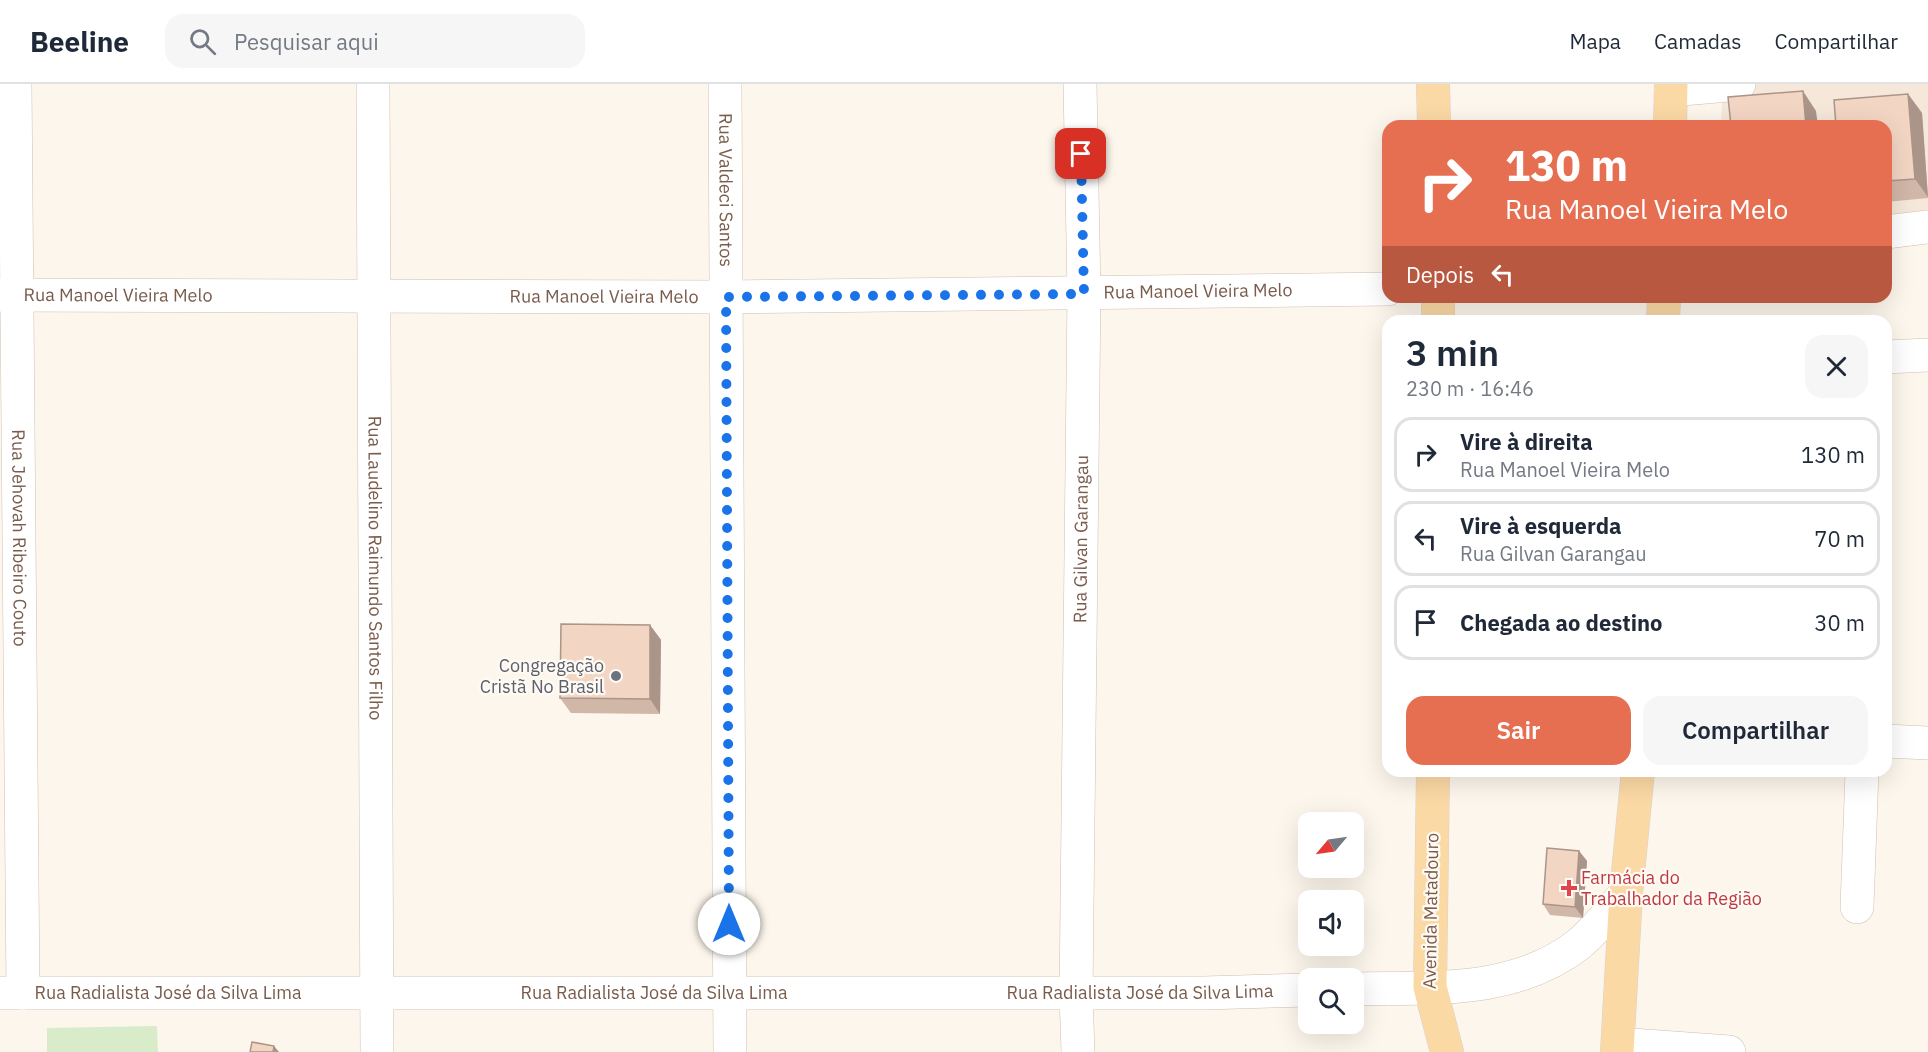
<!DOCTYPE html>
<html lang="pt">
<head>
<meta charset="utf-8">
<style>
  body { margin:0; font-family:"IBM Plex Sans",sans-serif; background:#f6f6f7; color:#1f2937; height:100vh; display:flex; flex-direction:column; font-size:22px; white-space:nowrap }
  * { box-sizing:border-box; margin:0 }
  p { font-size:20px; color:#747a83 }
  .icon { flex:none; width:33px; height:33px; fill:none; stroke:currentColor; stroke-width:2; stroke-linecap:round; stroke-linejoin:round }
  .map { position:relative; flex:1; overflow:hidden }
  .side { position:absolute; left:1382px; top:231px; width:510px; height:462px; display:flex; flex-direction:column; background:#fff; border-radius:18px; box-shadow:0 6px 24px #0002 }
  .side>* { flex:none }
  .banner { position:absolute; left:1382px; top:36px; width:510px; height:183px; border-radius:18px; box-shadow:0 6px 24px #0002; background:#e76f51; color:#fff; overflow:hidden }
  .needle { width:39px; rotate:241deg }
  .controls { position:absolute; left:1298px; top:728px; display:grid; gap:12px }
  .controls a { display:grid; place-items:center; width:66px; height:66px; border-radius:12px; background:#fff; box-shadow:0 6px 24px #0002; font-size:30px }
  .pin { position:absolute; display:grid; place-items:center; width:51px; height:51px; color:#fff; margin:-26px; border-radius:12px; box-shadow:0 3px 9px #0006 }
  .me { position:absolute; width:66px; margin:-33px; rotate:0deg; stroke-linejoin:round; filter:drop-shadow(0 0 4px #0008) }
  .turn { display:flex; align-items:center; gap:21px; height:126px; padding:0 24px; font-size:27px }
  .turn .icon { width:78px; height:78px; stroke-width:2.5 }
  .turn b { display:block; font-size:42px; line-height:51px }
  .then { display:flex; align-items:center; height:57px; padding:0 24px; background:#0003; gap:12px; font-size:22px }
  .round { display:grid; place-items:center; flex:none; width:63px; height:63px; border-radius:18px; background:#f6f6f7 }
  .headline { display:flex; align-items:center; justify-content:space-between; height:102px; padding:0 24px }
  h1 { font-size:36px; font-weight:600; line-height:45px }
  .action { display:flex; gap:12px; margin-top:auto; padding:12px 24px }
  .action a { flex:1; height:69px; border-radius:18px; background:#e76f51; color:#fff; font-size:24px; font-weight:600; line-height:69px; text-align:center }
  .action a+a { background:#f6f6f7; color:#1f2937 }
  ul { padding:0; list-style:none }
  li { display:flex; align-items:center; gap:18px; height:75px; margin:0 12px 9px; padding:0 12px; border:3px solid #e0e1e3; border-radius:18px }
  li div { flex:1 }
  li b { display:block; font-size:22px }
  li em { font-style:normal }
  header { display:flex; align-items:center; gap:36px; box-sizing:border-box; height:84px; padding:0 30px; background:#fff; border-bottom:2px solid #e0e1e3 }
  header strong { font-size:28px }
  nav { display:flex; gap:33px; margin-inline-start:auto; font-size:21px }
  .search { width:420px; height:54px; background:#f6f6f7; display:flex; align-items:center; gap:15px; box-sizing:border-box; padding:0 21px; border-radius:18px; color:#747a83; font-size:22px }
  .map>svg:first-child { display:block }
  .residential { fill:#f5e8da }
  .green { fill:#d8ecc9 }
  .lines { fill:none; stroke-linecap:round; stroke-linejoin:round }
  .minor-casing { stroke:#d1beb0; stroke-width:34 }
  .major-casing { stroke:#dad1cd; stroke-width:34 }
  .minor { stroke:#fff; stroke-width:33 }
  .major { stroke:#fbd9a5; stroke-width:33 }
  .wall { fill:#d1b7a8 }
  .shaded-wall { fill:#aa9588 }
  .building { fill:#f3d5c3; stroke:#aa9588; stroke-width:1.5 }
  .route { stroke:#1a73e8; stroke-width:10; stroke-dasharray:0 18 }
  .worship-dot { fill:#6b7280; stroke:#fffaf3; stroke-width:2 }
  .health-dot { fill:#e0444e; stroke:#fffaf3; stroke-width:2 }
  .labels { text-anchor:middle; stroke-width:4.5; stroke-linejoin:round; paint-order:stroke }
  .street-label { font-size:18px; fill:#7a5c4d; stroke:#fffaf3 }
  .worship-label { font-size:18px; fill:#5b616d; stroke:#fffaf3; text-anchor:end }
  .health-label { font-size:18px; fill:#be3a42; stroke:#fffaf3; text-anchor:start }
</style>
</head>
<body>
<header>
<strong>Beeline</strong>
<div class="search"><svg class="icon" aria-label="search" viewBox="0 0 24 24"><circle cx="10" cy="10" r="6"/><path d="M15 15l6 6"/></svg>Pesquisar aqui</div>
<nav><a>Mapa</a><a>Camadas</a><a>Compartilhar</a></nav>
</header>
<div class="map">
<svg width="1928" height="968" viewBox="0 0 1928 968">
  <rect width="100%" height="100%" fill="#fdf6ec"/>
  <path class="residential" d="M1723 0H1928V136L1886 142V42H1721Z"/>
  <path class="green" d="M157 942 158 968H47V944Z"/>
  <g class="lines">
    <defs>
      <g id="minor">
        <path id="s1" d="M15 0 23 909"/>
        <path id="s2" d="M373 0 377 968"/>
        <path id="s3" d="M725 0 730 968"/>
        <path d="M1671 6 1739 0"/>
        <path d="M1886 148 1928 143"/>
        <path id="s4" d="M0 211 726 213 1388 205"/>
        <path d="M1886 273 1928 271"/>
        <path d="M1886 657 1928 659"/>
        <path d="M1857 823 1862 687"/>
        <path d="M1353 905C1431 903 1514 911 1579 860 1597 845 1611 826 1626 809"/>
        <path id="s5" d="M0 909H1204L1308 906"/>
        <path d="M1618 960 1729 968"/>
        <path id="s6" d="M1078 968 1076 910 1084 210 1080 0"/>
      </g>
      <path id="major" d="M1433 0 1434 42
        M1670 42 1671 0
        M1438 237V213
        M1663 237 1664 213
        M1433 687 1430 903 1447 968
        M1617 968 1626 809 1638 687"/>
    </defs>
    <use href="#minor" class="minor-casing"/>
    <use href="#major" class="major-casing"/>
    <use href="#minor" class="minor"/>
    <use href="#major" class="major"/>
  </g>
  <path class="wall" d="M1908 10 1922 29 1928 114 1886 118V42Z
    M650 541 661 556 660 630 571 629 560 614Z
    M1579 767 1587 777 1583 834 1550 831 1543 820Z"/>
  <path class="shaded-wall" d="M1803 7 1816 27 1818 42H1806Z
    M1908 10 1922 29 1928 113 1915 95Z
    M650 541 661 556 660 630 650 615Z
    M1579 767 1587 777 1583 834 1575 823Z
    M274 962 279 968H273Z"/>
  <path class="building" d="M1803 7 1806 42H1731L1728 13Z
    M1908 10 1915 95 1886 97V42H1836L1834 16Z
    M561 540 650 541V615L560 614Z
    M1547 764 1579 767 1575 823 1543 820Z
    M252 958 274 962 273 968H250Z"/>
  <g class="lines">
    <path class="route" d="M729 840 726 213 1084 210 1081 70"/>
  </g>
  <circle class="worship-dot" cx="616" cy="592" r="6"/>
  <path class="health-dot" d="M1566 795h6v6h6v6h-6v6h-6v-6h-6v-6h6z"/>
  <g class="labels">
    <g class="street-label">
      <text dy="6" stroke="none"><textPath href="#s3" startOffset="106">Rua Valdeci Santos</textPath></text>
      <text dy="6" stroke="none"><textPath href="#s4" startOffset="1198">Rua Manoel Vieira Melo</textPath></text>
      <text dy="6" stroke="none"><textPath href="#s4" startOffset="118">Rua Manoel Vieira Melo</textPath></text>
      <text dy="6" stroke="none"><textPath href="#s4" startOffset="604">Rua Manoel Vieira Melo</textPath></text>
      <text dy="6" stroke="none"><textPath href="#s1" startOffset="454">Rua Jehovah Ribeiro Couto</textPath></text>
      <text dy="6" stroke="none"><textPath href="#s6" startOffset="513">Rua Gilvan Garangau</textPath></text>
      <text dy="6" stroke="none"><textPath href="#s2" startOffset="484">Rua Laudelino Raimundo Santos Filho</textPath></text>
      <text transform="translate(1431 827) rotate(-89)" y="6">Avenida Matadouro</text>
      <text dy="6" stroke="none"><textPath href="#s5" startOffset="1140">Rua Radialista José da Silva Lima</textPath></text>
      <text dy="6" stroke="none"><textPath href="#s5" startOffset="168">Rua Radialista José da Silva Lima</textPath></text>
      <text dy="6" stroke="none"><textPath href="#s5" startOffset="654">Rua Radialista José da Silva Lima</textPath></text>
    </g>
    <g class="worship-label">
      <text x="604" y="588">Congregação<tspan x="604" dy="21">Cristã No Brasil</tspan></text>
    </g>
    <g class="health-label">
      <text x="1581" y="800">Farmácia do<tspan x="1581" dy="21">Trabalhador da Região</tspan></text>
    </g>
  </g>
</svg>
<div class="controls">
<a><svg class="needle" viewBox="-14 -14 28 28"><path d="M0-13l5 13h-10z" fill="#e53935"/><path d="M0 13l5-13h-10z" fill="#747a83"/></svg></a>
<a><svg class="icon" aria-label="sound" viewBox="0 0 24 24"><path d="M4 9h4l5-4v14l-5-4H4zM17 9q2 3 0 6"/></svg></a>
<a><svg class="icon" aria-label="search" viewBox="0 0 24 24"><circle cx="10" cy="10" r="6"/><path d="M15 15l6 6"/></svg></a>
</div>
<div class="pin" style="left:1081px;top:70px;background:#d93025"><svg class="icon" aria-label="arrive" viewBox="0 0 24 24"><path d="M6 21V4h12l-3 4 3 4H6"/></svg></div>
<svg class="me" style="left:729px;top:840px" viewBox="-20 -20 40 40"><circle r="19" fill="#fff"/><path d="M0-13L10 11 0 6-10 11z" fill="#1a73e8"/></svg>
<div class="banner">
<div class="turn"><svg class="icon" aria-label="right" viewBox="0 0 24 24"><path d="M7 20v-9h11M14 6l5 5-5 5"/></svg><div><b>130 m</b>Rua Manoel Vieira Melo</div></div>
<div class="then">Depois<svg class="icon" aria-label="left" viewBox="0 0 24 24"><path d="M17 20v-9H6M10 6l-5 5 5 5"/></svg></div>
</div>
<section class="side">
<div class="headline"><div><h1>3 min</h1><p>230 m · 16:46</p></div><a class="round"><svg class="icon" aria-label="close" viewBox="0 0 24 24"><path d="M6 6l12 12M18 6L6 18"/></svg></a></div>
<ul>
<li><svg class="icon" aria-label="right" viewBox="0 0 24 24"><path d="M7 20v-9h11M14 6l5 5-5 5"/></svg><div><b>Vire à direita</b><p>Rua Manoel Vieira Melo</p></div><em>130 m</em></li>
<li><svg class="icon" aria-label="left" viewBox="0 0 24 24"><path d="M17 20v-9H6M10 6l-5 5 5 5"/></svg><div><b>Vire à esquerda</b><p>Rua Gilvan Garangau</p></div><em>70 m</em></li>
<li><svg class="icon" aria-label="arrive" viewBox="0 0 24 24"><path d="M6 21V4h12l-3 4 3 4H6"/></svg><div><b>Chegada ao destino</b></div><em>30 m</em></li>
</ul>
<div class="action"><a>Sair</a><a>Compartilhar</a></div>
</section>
</div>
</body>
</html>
